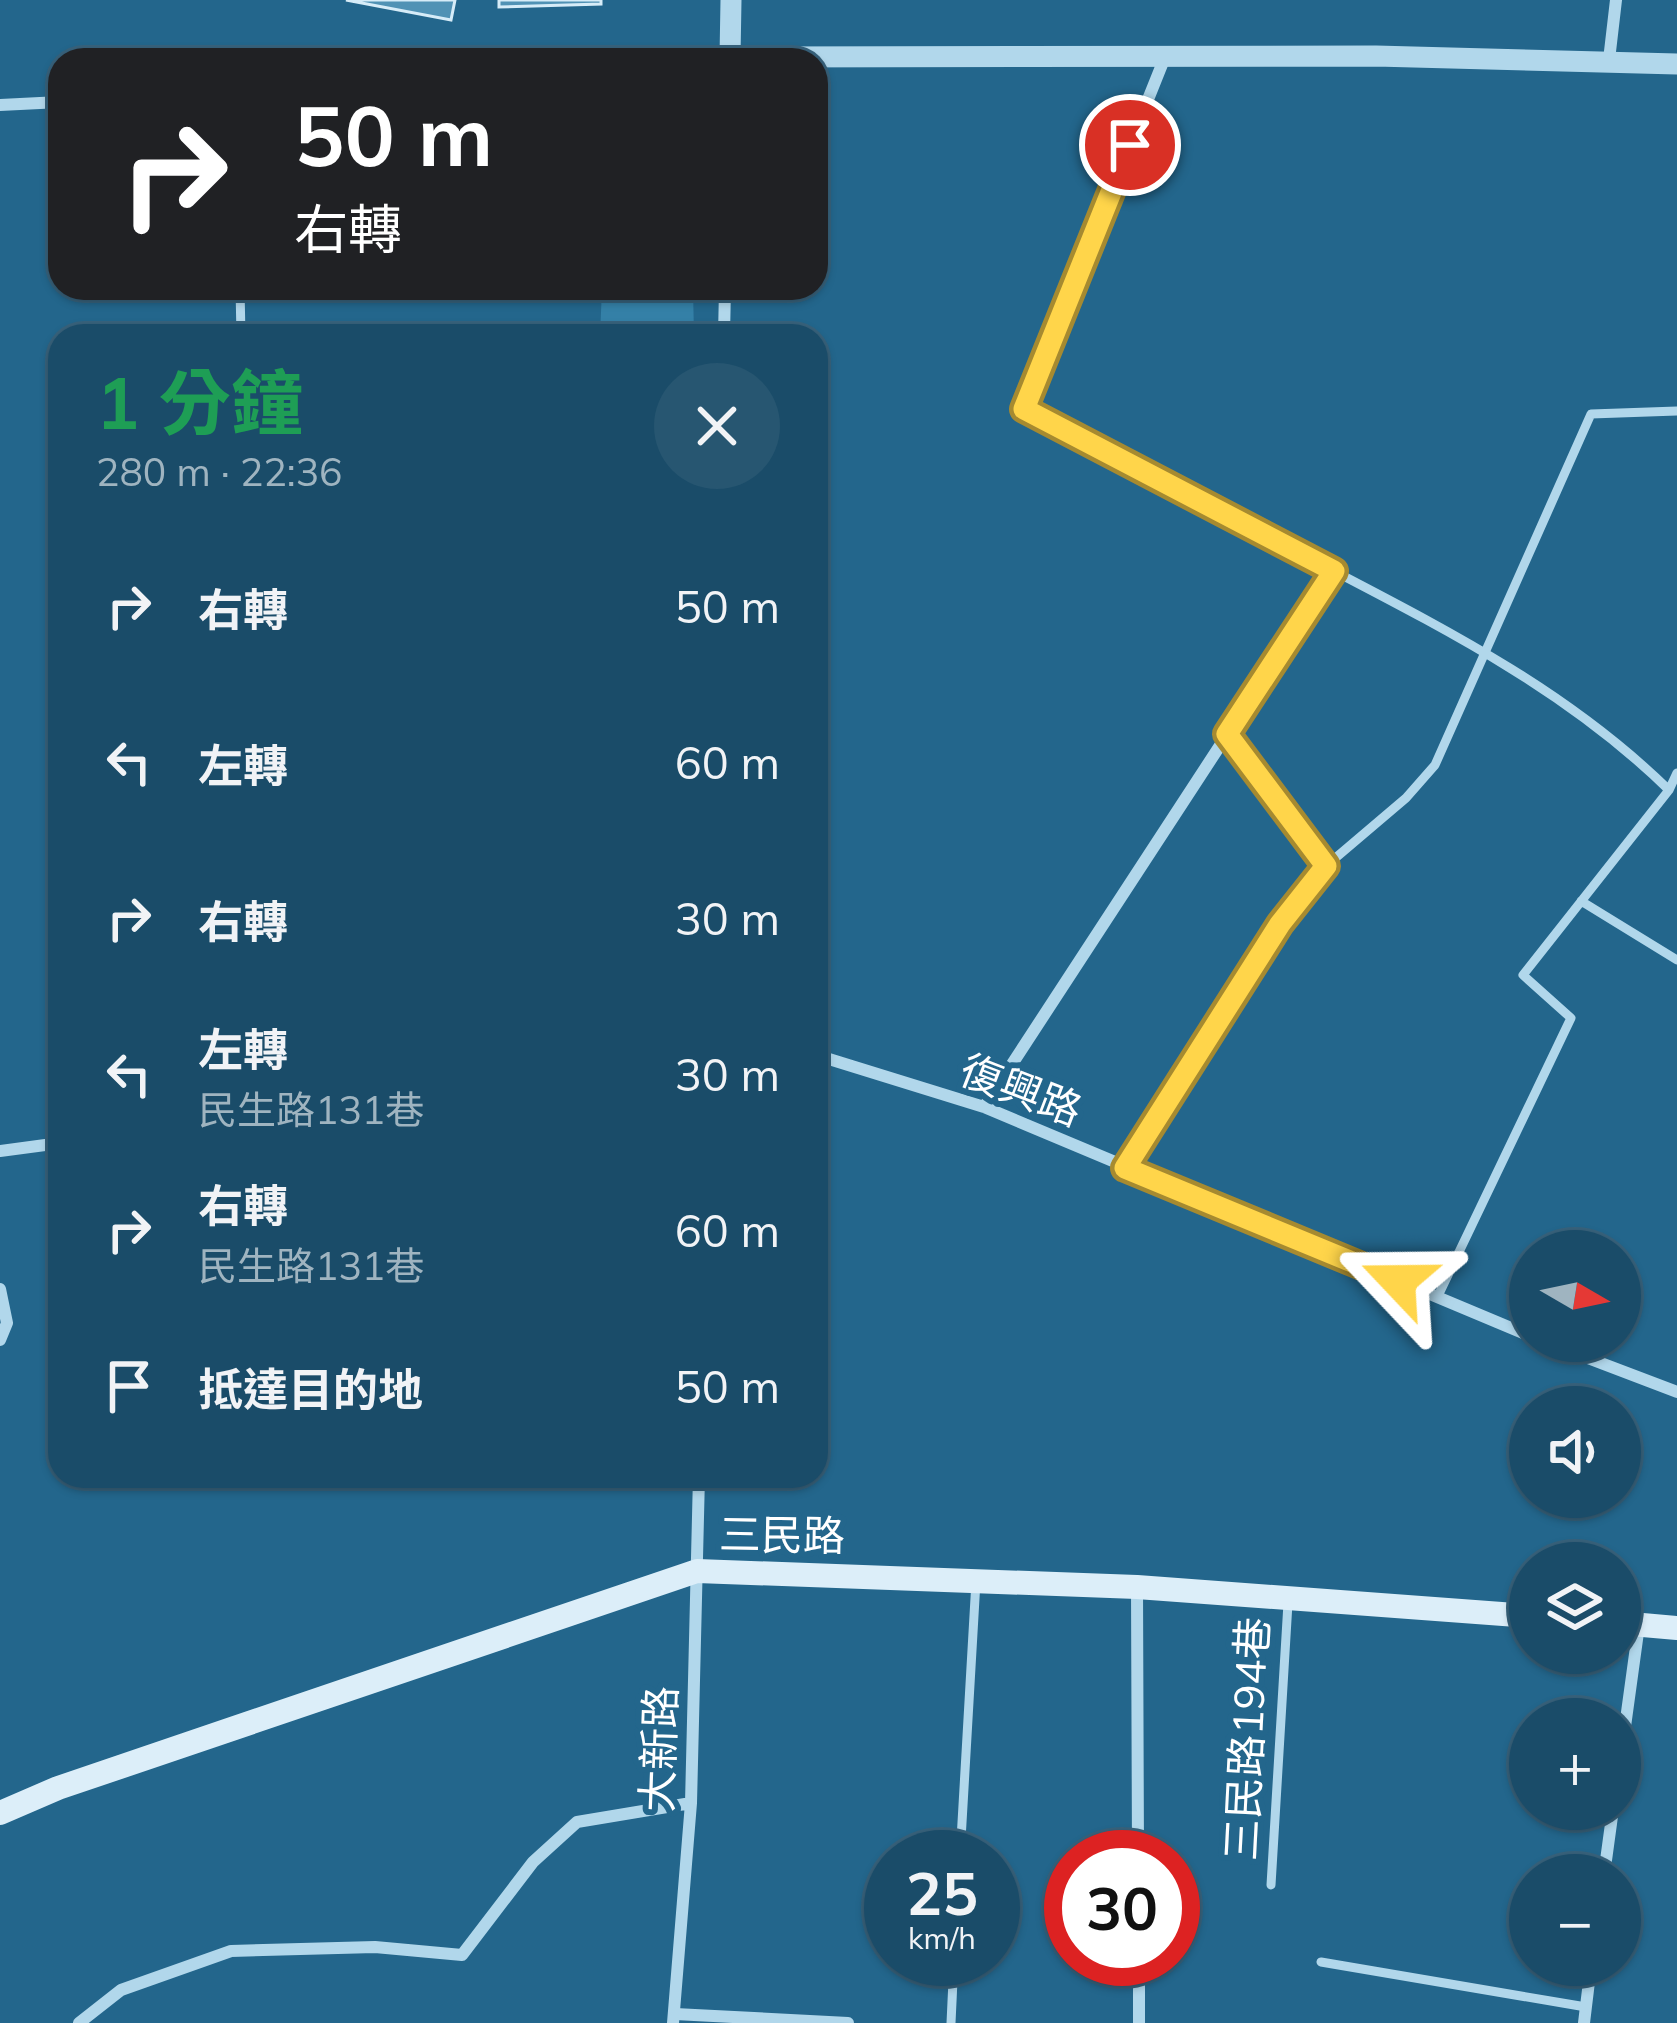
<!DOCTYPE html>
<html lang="zh-TW">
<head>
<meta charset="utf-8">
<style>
  body { margin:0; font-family:Mulish,"Noto Sans TC",sans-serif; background:#275671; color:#f1f3f6; height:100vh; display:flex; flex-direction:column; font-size:45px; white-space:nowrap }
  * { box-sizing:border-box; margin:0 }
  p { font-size:39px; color:#9fb4c0 }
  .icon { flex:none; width:66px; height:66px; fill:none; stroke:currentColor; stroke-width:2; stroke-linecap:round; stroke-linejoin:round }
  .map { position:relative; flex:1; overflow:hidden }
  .sheet { position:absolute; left:48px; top:324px; width:780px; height:1164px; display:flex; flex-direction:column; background:#1a4c69; border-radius:36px; box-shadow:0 3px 9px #0004,0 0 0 3px #38637d }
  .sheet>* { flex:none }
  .banner { position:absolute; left:48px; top:48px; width:780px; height:252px; border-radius:36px; box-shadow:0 3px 9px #0004,0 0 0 3px #38637d; background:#202124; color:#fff; overflow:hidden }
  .needle { width:78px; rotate:99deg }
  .tools { position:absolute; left:1509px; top:1230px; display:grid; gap:24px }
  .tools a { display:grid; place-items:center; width:132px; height:132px; border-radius:50%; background:#1a4c69; box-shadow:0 3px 9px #0004,0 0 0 3px #38637d; font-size:60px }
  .speed { position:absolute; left:864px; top:1830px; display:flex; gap:24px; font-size:60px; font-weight:700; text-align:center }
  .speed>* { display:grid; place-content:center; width:156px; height:156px; border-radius:50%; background:#1a4c69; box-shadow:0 3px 9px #0004,0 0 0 3px #38637d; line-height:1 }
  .speed small { font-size:30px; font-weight:400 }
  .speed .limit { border:18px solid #d22; background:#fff; color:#111 }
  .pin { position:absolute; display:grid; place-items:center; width:102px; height:102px; color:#fff; margin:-51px; border:6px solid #fff; border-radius:50%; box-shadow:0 3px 12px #0007 }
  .me { position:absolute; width:132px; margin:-66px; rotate:293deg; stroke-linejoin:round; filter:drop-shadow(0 0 9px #0008) }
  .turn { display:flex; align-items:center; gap:42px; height:252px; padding:0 48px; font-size:54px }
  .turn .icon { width:156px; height:156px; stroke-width:2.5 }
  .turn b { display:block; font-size:84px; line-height:102px }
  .round { display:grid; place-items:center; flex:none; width:126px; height:126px; border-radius:63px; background:#275671 }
  .overview { display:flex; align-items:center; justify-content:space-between; height:204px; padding:0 48px }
  h1 { font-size:72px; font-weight:700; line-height:90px; color:#1e9e55 }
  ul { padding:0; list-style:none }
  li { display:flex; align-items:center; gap:36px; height:156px; padding:0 48px }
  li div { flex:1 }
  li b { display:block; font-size:45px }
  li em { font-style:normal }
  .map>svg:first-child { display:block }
  .green { fill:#3480a7 }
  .building { fill:#5092b5; stroke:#d6ecf8; stroke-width:3 }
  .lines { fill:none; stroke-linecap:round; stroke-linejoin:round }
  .service { stroke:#b1d7eb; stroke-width:9 }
  .minor { stroke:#b1d7eb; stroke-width:12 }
  .tertiary { stroke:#b1d7eb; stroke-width:21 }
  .secondary { stroke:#dceef9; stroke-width:24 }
  .route-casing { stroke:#a68a30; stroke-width:30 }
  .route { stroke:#ffd54a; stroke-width:21 }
  .labels { text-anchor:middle; stroke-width:12; stroke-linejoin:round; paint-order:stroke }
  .street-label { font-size:42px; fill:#fff; stroke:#23668c }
</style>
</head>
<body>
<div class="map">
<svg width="1677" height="2023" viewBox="0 0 1677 2023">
  <rect width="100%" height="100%" fill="#23668c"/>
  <path class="green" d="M602 288H693L694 336H600Z"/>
  <path class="building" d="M346 0H455L451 20Z
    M499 0H601V4L499 7Z"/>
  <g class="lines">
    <path class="service" d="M240 288 241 336
      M1334 571C1453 633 1571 694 1669 790
      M1227 734 1326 866
      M1581 901 1677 960
      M1125 1168 1280 924 1326 866 1406 798 1435 765 1591 414 1677 411
      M1437 1298 1571 1018 1523 975 1669 790 1677 773
      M960 1857 976 1581
      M1271 1885 1288 1603
      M1321 1962 1586 2007
      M951 2023 954 1959"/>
    <path class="minor" d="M565 60 730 58
      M1609 60 1616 0
      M0 105 60 102
      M724 336 725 288
      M816 1055 984 1107 1530 1336
      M984 1107 1334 571 1024 409 1165 57
      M0 1151 60 1143
      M0 1289 7 1323 0 1340
      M1543 1341 1677 1392
      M1137 1588 1138 1857
      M1620 1763 1639 1625
      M1604 1875 1613 1809
      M1139 1959V2023
      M675 2014 848 2023
      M79 2023 121 1990 231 1951 375 1947 462 1955 533 1862 577 1822 691 1803
      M673 2023 691 1803 699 1476
      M1584 2023 1591 1965"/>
    <path class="tertiary" d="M731 0 730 57 1376 56 1677 64"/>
    <path class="secondary" d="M1620 1623 1677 1628
      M0 1813 58 1788 697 1571 1137 1587 1530 1616"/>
  </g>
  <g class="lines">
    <defs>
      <path id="route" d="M1130 145 1024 409 1334 571 1227 734 1326 866 1280 924 1125 1168 1398 1281"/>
    </defs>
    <use href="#route" class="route-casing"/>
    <use href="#route" class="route"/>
  </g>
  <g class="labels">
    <g class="street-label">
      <text transform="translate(1021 1090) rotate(21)" y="15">復興路</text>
      <text transform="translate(782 1535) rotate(1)" y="15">三民路</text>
      <text transform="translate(1247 1739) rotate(-87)" y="15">三民路194巷</text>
      <text transform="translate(659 1749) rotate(-88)" y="15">大新路</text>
    </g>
  </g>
</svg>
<div class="tools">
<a><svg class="needle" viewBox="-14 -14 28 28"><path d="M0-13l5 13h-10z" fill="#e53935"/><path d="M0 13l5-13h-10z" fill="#9fb4c0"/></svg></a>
<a><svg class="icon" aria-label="sound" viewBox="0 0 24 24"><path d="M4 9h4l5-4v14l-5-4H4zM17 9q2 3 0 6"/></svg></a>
<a><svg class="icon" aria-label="layers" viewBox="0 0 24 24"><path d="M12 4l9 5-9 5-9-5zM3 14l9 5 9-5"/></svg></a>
<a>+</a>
<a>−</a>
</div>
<div class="speed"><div>25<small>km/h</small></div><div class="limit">30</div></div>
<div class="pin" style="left:1130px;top:145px;background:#d93025"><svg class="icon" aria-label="arrive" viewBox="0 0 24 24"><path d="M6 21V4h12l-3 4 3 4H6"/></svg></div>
<svg class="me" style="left:1398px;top:1281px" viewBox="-20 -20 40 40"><path d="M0-17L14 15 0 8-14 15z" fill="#ffd54a" stroke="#fff" stroke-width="4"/></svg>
<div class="banner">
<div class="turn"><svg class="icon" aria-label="right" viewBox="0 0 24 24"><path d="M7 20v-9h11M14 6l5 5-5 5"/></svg><div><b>50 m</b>右轉</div></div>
</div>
<section class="sheet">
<div class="overview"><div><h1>1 分鐘</h1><p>280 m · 22:36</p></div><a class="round"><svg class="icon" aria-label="close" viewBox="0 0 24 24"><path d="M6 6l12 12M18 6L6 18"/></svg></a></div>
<ul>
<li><svg class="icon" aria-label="right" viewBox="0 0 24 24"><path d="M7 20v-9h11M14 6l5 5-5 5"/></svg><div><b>右轉</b></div><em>50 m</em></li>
<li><svg class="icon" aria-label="left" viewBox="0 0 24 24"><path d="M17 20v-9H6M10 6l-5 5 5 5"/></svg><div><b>左轉</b></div><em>60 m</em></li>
<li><svg class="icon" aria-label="right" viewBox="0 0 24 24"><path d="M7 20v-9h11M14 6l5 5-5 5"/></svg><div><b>右轉</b></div><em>30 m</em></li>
<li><svg class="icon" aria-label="left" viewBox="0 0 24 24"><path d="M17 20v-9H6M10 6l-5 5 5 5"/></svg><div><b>左轉</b><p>民生路131巷</p></div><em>30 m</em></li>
<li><svg class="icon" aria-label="right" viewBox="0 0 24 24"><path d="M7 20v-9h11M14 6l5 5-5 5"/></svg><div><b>右轉</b><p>民生路131巷</p></div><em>60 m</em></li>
<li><svg class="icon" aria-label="arrive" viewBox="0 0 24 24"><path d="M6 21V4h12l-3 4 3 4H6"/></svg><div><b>抵達目的地</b></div><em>50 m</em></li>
</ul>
</section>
</div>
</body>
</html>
